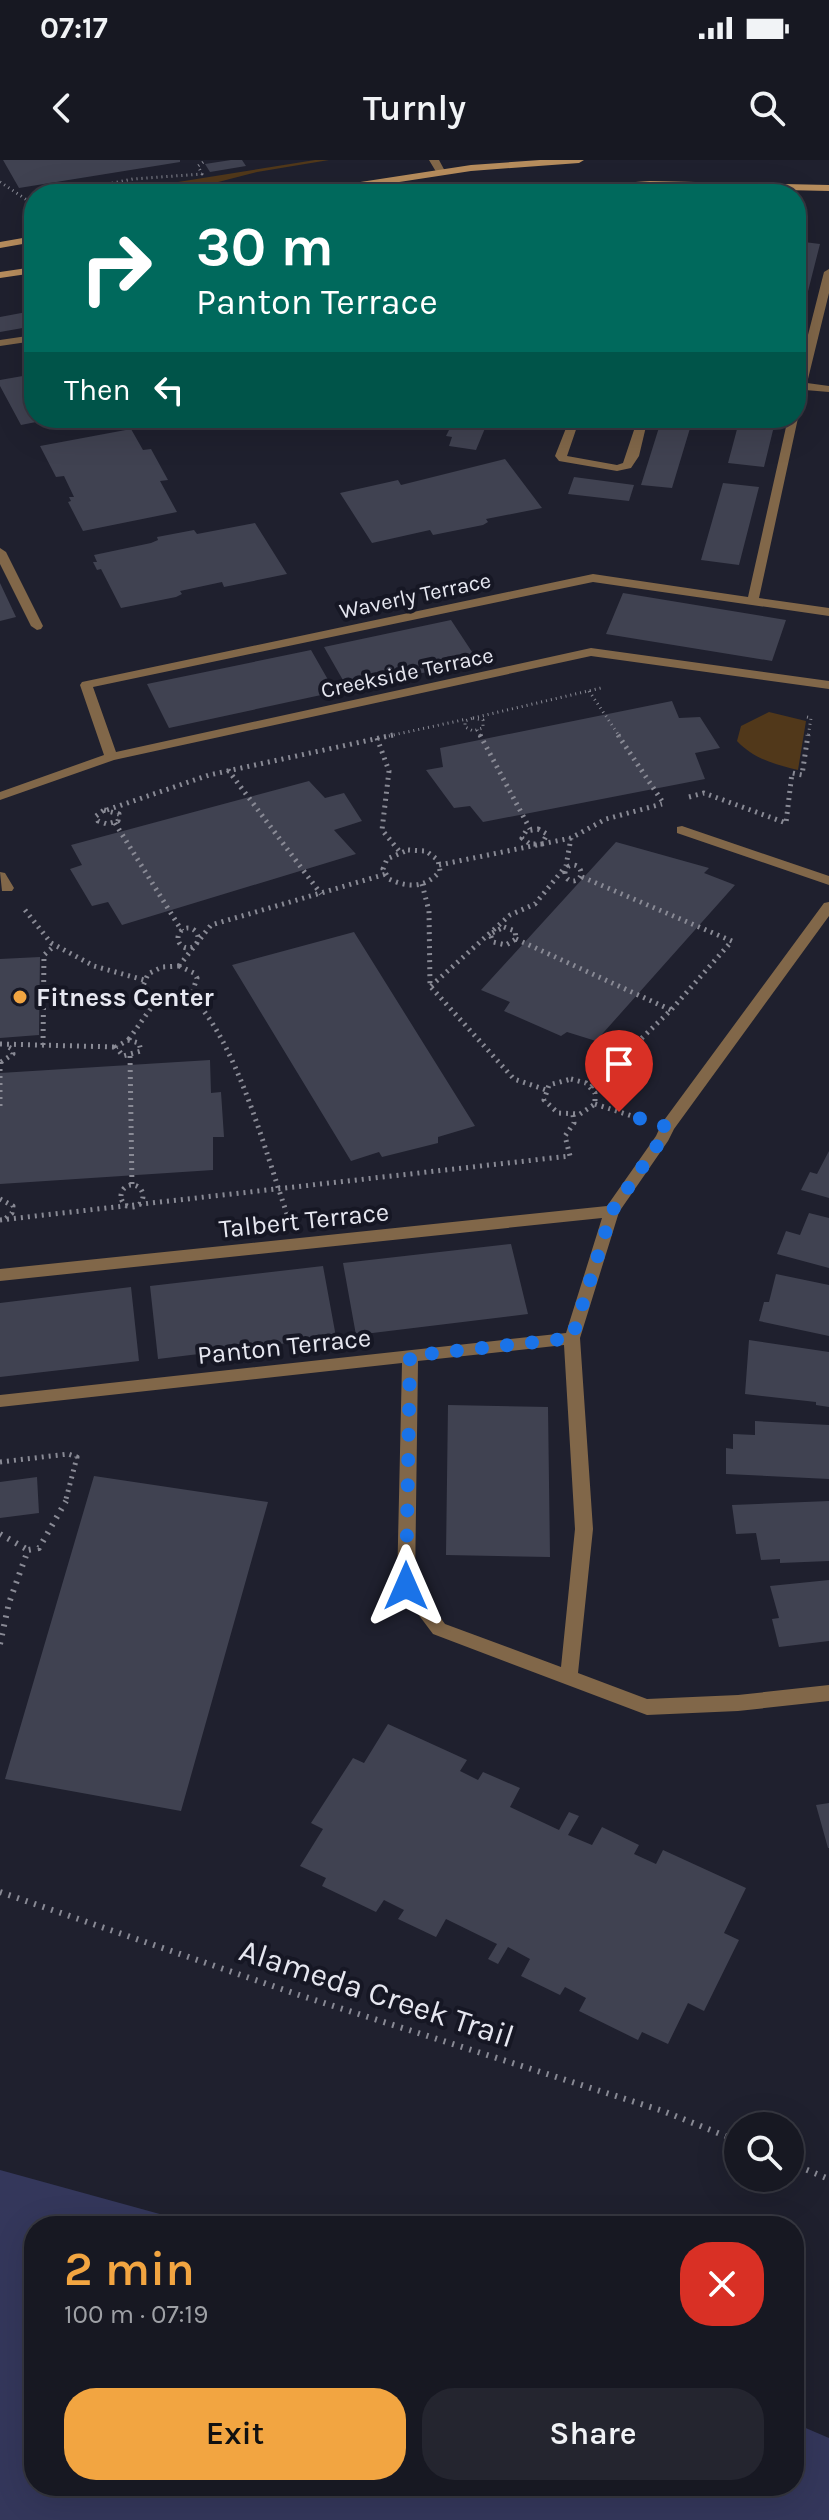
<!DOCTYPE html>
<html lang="en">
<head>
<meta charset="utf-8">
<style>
  body { margin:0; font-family:Karla,sans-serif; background:#24252f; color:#f1f3f6; height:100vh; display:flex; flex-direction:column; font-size:30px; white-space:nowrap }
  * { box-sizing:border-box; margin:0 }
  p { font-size:26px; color:#9ea0a5 }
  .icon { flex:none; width:44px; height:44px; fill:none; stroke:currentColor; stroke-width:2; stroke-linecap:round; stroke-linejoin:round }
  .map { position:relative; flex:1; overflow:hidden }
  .sheet { position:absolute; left:24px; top:2056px; width:780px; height:280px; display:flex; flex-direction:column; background:#171822; border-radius:32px; box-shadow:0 8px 32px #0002,0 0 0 2px #363740 }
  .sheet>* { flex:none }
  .hud { position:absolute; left:24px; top:24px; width:782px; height:244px; border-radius:32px; box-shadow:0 8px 32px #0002,0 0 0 2px #363740; background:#00695c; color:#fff; overflow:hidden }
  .fabs { position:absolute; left:724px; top:1952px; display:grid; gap:16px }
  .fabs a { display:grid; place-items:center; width:80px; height:80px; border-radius:50%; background:#171822; box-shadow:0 8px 32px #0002,0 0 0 2px #363740; font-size:40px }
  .pin { position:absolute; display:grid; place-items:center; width:68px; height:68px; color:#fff; margin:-82px -34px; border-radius:50% 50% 50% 0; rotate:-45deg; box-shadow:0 0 8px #0007 }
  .pin .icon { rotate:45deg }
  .me { position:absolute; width:88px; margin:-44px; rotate:0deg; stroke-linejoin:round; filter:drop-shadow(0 0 6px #0008) }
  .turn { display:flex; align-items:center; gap:28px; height:168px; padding:0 40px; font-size:36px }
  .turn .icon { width:104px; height:104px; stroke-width:2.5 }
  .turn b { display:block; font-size:56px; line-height:68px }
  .then { display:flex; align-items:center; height:76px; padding:0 40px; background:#0003; gap:16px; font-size:30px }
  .round { display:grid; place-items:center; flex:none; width:84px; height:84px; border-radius:32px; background:#24252f }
  .head { display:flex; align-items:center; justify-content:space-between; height:136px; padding:0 40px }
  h1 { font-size:48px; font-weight:600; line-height:60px; color:#f2a541 }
  .primary-button { display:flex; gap:16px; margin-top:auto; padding:16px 40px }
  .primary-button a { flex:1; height:92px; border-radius:32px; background:#f2a541; color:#111; font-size:32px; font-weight:600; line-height:92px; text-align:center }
  .primary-button a+a { background:#24252f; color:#f1f3f6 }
  .status { display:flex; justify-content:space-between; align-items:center; height:56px; padding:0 40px; background:#171822; direction:ltr }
  .status svg { height:22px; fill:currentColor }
  header { display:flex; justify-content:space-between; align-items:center; height:104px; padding:0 40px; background:#171822; font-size:36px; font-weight:600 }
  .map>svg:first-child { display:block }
  .green { fill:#51381a }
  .water { fill:#34375b }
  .building { fill:#404251 }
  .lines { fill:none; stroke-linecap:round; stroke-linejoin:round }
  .path-far2 { stroke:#898a95; stroke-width:3; stroke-dasharray:1 4; stroke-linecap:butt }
  .path-far1 { stroke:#898a95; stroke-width:5; stroke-dasharray:2 5; stroke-linecap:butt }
  .path { stroke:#898a95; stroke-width:6; stroke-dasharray:2 7; stroke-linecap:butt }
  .lane { fill:#816749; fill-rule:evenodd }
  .street { fill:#816749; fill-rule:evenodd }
  .secondary { fill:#b78d5d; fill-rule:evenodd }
  .route { stroke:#1a73e8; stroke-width:14; stroke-dasharray:0 25.2 }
  .poi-dot { fill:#f2a541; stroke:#161724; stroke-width:3 }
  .labels { text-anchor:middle; stroke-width:8; stroke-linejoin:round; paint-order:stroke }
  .far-street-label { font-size:22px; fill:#e6e7f0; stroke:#161724 }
  .poi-label { font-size:26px; font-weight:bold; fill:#e6e7f0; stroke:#161724; text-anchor:start }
  .street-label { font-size:26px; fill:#e6e7f0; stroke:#161724 }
  .near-street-label { font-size:32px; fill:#e6e7f0; stroke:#161724 }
</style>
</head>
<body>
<div class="status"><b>07:17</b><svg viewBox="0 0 49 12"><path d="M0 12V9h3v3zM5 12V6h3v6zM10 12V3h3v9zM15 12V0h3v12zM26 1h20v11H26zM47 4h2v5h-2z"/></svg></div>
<header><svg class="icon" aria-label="back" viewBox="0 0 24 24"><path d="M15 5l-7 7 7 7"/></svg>Turnly<svg class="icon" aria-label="search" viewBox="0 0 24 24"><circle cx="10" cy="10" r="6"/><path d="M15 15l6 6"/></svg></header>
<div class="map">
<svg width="829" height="2360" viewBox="0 0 829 2360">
  <rect width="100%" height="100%" fill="#1f202e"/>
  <path class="green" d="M315 0H329L257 12 172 34H103Z
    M769 552 806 561 798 610C774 604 754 599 737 581L741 566Z"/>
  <path class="water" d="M0 2010 167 2056 192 2066H34V2326H794V2263L829 2278V2360H0Z"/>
  <path class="building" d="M3 0H180V2L19 28Z
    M231 0H242L246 6 210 12 205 4Z
    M796 81 820 84 803 151 796 150Z
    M32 151 34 166 0 172V157Z
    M34 214V258L51 259 21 265 0 226V220Z
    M455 258H516L513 265 488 261 476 290 449 286 452 277 446 276Z
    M740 258H776L764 307 728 303Z
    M661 261 691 265 672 328 641 325Z
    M131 269 143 290 151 289 168 320 160 321 177 352 83 371 68 342 71 341 69 337H74L64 316 56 317 40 286Z
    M505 299 542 348 486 359 488 362 483 365 433 375 430 370 372 383 340 333 398 320 401 325Z
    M574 317 634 325 629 341 568 334Z
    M723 323 759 327 739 405 701 400Z
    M255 363 287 414 224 427 222 422 180 431 182 434 176 437 121 448 101 409 97 410 93 402H97L94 395 151 383 158 380 157 377 194 370 197 374Z
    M0 423 16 457 0 461Z
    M623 433 786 460 772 501 606 474Z
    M451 460 478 501 348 529 324 487Z
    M311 490 335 532 169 568 147 524Z
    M672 541 679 558 700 557 720 588 695 593 705 619 483 662 470 646 454 648 426 610 443 607 440 588Z
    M309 621 325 638 344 633 362 661 334 670 356 694 122 765 108 742 92 746 70 709 82 705 71 685Z
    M616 682 709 708 704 713 735 725 596 881 567 872 561 876 504 851 510 842 481 830Z
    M354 772 475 966 438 977V983L382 997 379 992 351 1001 232 805Z
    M40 797 39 875 0 878V799Z
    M210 900 211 933 221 932 224 977H213V1010L0 1024V913Z
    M829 991V1038L801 1030 810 1012 817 1014Z
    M809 1053 829 1058V1108L777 1094 786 1071 800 1075Z
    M511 1084 528 1154 356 1175 343 1103Z
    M323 1106 336 1177 158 1199 150 1126Z
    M776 1114 829 1125V1176L759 1161 764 1142H769Z
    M131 1127 139 1201 0 1217V1143Z
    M749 1180 829 1192V1247L816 1245V1242L745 1234Z
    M448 1245 548 1247 550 1397 446 1395Z
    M755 1261 829 1265V1319L726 1314V1288L733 1289V1274L755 1275Z
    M94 1316 268 1342 181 1651 5 1619Z
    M37 1317 39 1353 0 1358V1322Z
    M829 1341V1401L780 1403V1399L761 1400 756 1373 736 1374 732 1345Z
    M829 1420V1481L779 1487 772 1459 779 1458 770 1426Z
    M388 1564 467 1600 460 1611 478 1620 483 1612 520 1628 510 1647 559 1670 569 1652 579 1656 568 1675 592 1685 602 1667 639 1685 634 1694 656 1704 663 1690 746 1728 724 1773 739 1780 704 1851 688 1843 668 1884 642 1872 638 1880 579 1851 586 1838 565 1827 560 1835 521 1816 530 1799 508 1787 498 1804 488 1799 497 1784 446 1759 436 1777 398 1759 404 1750 384 1740 376 1752 322 1726 326 1718 300 1706 323 1669 311 1663 353 1598 364 1603Z
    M829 1643V1688H828L816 1645Z"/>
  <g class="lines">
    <path class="path-far2" d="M0 22 27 40 34 39
      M58 34 133 19 202 14 198 6 206 0
      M589 531 620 577
      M807 557 811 558 808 577
      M473 558 601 528
      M473 558 483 560V568L473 571 465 567V561Z
      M477 570 481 577
      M384 577 467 559"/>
    <path class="path-far1" d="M480 575 530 669
      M618 575 664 644
      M377 578 389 611 382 670 400 692
      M228 610 321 734
      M689 637 704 633 786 663 792 613 802 615 808 575
      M104 650 119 654 118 661 107 664 98 661 96 656Z
      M107 650 209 615 393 575
      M115 663 182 771
      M538 669 547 674 542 684H530L522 678 526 671Z
      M408 690 426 691 438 700 440 711C426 728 408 728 389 719L383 709 387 699Z
      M565 713a8 8 0 1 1 16 0a8 8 0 1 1-16 0Z
      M439 705 571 678 606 659 662 644
      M582 717 732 781 671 850 591 927
      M422 724 429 751 430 826 514 919 546 930
      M25 750 51 783 94 806 144 820
      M504 767 515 771 516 779 506 785 493 782 490 774Z
      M178 778a10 10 0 1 1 20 0a10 10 0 1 1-20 0Z
      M516 779 671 850
      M179 806 211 765 386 714
      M179 806 194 813 197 818 192 833 172 842 149 837 143 826 148 814 162 807Z
      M431 826 510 755 535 744 566 706 571 678
      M191 836C237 882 265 991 287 1054
      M129 879 156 841
      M128 880 139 883 141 891 123 896 116 887Z
      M0 884 116 887
      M43 885 44 795 55 785
      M130 896 132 1027
      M0 902V948
      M1 902 13 894 12 889 5 885
      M571 919 586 923 595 933V944L580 954 558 953 544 940 549 925Z
      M595 944 635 957
      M121 1036a11 11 0 1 1 22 0a11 11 0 1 1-22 0Z
      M0 1039 13 1046 12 1053 5 1059
      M0 1060 570 996 565 976 574 963 573 955
      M0 1302 68 1294 77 1297 65 1343"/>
    <path class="path" d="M0 1374 28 1390
      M0 1484 9 1443 28 1390 39 1388 66 1341
      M0 1732 299 1835 663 1951 738 1981
      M790 2003 829 2019"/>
    <path class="lane" d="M429 0H439L446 13 444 15H438Z
      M34 175V181L0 186V180Z
      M570 258H580L567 296 617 305 623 303 638 258H648L639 296 631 308 617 311 559 301 555 296Z
      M0 388 6 392 43 466 41 469 37 470 31 466 0 404Z"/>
    <path class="street" d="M829 109V133L807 223 829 226V232L805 230 801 244 796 247V222L824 112Z
      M796 255 798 258 759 438 829 448V456L593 422 93 527 116 592 591 488 829 521V529L591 496 114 600 0 640V632L104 595 80 525 82 522 593 414 748 437 788 258H796Z
      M682 666 829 716V725L677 673V667Z
      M0 712 5 713 14 728 12 731H2Z
      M829 742V756L674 969 668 981 619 1052 580 1178 593 1369 578 1513 647 1539 738 1535 829 1525V1541L738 1551 647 1555 433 1474 397 1426 402 1203 0 1247V1235L566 1173 602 1058 0 1121V1109L607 1046 656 976 662 963 824 743ZM564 1185 575 1369 561 1507 445 1464 415 1424 418 1201Z"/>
    <path class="secondary" d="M540 0H584L579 3 471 11 321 34H297L302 31 471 5Z
      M650 21 829 25V31L650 27 547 34H499L504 31Z
      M34 76V82L0 88V82Z
      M34 107V113L0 118V112Z"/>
  </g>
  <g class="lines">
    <path class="route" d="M406 1426 410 1196 572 1178 612 1051 663 977 667 967 619 952"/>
  </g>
  <circle class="poi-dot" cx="20" cy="837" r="8"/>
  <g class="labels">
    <g class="far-street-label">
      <text transform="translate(415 435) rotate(-12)" y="8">Waverly Terrace</text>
      <text transform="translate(407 512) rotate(-12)" y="8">Creekside Terrace</text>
    </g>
    <g class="poi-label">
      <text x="36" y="846">Fitness Center</text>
    </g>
    <g class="street-label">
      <text transform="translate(304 1060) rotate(-6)" y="9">Talbert Terrace</text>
      <text transform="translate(284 1186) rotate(-6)" y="9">Panton Terrace</text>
    </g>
    <g class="near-street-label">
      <text transform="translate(377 1833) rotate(18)" y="11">Alameda Creek Trail</text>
    </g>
  </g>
</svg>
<div class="fabs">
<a><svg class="icon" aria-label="search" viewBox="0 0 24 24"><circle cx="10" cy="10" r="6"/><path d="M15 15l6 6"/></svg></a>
</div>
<div class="pin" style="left:619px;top:952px;background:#d93025"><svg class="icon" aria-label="arrive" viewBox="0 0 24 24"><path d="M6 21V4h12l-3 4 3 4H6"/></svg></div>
<svg class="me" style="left:406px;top:1426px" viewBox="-20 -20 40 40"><path d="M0-17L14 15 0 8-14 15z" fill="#1a73e8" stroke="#fff" stroke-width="4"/></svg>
<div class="hud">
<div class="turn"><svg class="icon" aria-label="right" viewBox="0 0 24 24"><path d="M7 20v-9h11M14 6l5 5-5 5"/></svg><div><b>30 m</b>Panton Terrace</div></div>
<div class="then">Then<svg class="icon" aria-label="left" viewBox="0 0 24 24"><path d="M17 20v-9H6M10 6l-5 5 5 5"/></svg></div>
</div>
<section class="sheet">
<div class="head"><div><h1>2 min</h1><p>100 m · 07:19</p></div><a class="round" style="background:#d93025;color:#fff"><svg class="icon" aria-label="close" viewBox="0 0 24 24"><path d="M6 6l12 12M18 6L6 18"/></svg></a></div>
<div class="primary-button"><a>Exit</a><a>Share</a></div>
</section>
</div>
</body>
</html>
